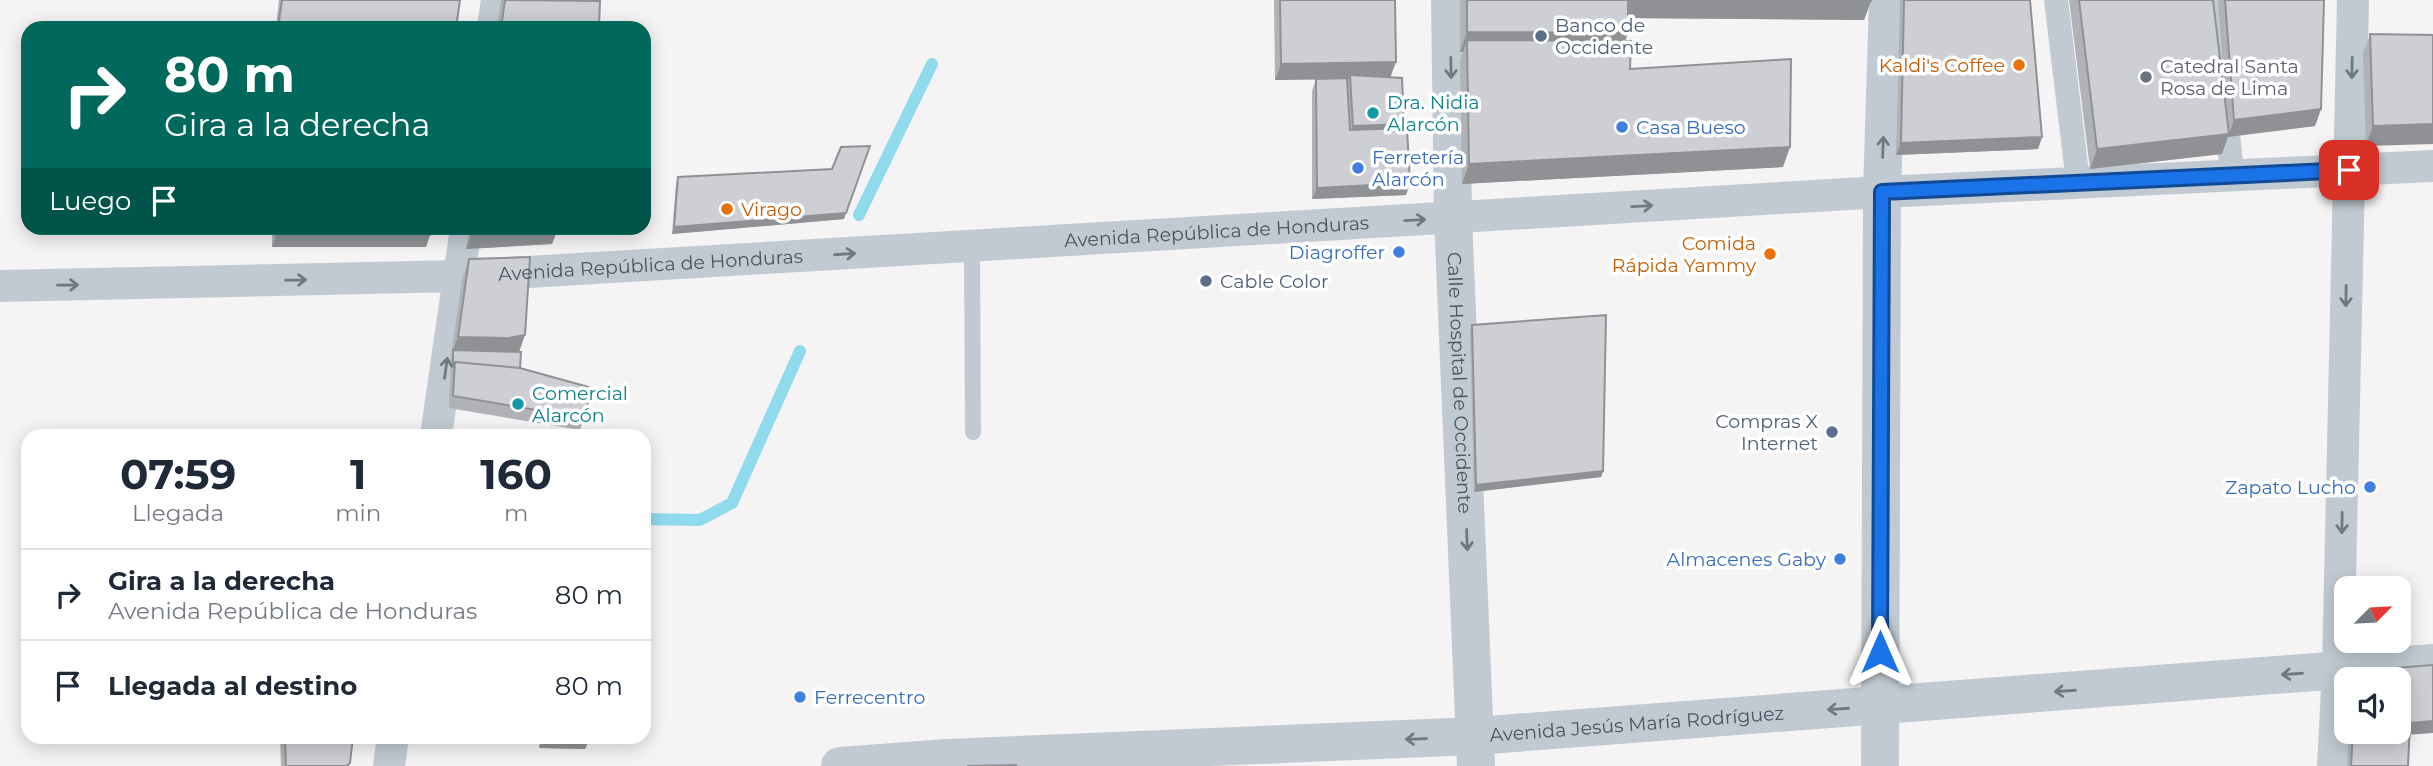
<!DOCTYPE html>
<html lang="es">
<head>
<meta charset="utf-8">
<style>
  body { margin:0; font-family:Montserrat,sans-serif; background:#f6f6f7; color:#1f2937; height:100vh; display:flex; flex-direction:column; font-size:26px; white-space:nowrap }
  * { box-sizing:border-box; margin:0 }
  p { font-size:23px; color:#747a83 }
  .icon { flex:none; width:38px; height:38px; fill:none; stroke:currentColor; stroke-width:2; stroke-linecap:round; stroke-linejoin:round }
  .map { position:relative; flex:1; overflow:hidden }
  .panel { position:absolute; left:21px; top:429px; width:630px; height:315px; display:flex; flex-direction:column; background:#fff; border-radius:21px; box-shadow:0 4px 18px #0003 }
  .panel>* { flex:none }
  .top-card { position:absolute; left:21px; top:21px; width:630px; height:214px; border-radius:21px; box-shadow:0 4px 18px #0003; background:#00695c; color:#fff; overflow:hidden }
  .needle { width:46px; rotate:66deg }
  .tools { position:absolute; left:2334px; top:576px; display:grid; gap:14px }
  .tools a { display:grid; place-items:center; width:77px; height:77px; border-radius:14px; background:#fff; box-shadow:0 4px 18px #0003; font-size:35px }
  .pin { position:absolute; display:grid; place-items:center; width:60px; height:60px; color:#fff; margin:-30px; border-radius:14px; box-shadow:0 4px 10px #0006 }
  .me { position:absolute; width:77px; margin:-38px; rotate:0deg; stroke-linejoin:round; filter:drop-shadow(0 0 5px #0008) }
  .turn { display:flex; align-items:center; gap:24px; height:147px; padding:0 28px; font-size:32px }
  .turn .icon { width:91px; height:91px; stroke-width:2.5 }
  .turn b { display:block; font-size:49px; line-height:60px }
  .then { display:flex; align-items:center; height:66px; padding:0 28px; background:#0003; gap:14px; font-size:26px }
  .eta { display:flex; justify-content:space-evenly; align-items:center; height:119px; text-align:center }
  .eta b { font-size:42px; font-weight:700; line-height:49px }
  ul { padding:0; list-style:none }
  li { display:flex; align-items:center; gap:21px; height:91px; padding:0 28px; border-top:2px solid #e0e1e3 }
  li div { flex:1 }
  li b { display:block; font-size:26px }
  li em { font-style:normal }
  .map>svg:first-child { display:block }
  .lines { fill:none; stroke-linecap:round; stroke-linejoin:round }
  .stream { stroke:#90daee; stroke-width:12 }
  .service { stroke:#c1cad2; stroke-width:16 }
  .pedestrian { stroke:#c1cad2; stroke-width:24 }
  .minor { stroke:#c1cad2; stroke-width:32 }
  .tertiary { stroke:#c1cad2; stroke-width:38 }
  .wall { fill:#b0b2b7 }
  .shaded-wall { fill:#909195 }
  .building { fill:#cdcfd5; stroke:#909195; stroke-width:2 }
  .oneway { stroke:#6e7983 }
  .route-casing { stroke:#114b97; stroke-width:18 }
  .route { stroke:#1a73e8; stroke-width:12 }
  .service-dot { fill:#5c6f8a; stroke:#fff; stroke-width:2.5 }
  .food-dot { fill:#e8710a; stroke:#fff; stroke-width:2.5 }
  .worship-dot { fill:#6b7280; stroke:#fff; stroke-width:2.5 }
  .culture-dot { fill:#0f9aa8; stroke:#fff; stroke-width:2.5 }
  .shop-dot { fill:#3f7fe0; stroke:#fff; stroke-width:2.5 }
  .labels { text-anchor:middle; stroke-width:7; stroke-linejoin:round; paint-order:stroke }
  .service-label { font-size:19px; fill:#4e5e75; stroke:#fff; text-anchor:start }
  .food-label { font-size:19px; fill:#c56008; stroke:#fff; text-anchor:end }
  .worship-label { font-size:19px; fill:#5b616d; stroke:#fff; text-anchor:start }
  .culture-label { font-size:19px; fill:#0d838f; stroke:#fff; text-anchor:start }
  .shop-label { font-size:19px; fill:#366cbe; stroke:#fff; text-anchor:start }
  .street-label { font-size:19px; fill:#4a5661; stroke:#fff }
</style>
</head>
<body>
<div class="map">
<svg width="2433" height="766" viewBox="0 0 2433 766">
  <rect width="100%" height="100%" fill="#f5f3f3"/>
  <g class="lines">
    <path class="stream" d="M859 215 932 64
      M644 519 700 520 732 503 800 351"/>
    <path class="service" d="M972 247 973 432"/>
    <path class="pedestrian" d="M2056 0 2078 182
      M2213 0 2220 59
      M2225 102 2232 175"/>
    <g class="minor">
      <path d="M493 28 497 0"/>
      <path id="s1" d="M0 286 459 276 1882 192 2433 166"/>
      <path d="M436 436 466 228"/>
      <path d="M389 766 393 737"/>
      <path d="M2333 766 2338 670 2353 0"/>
    </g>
    <g class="tertiary">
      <path id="s2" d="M1450 0 1453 217 1476 766"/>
      <path id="s3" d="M840 766 947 758 1475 736 2433 663"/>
      <path d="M1880 766 1882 192 1888 0"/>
    </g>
  </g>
  <path class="wall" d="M279 0H460L456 28H276Z
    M501 0H593L599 28H497Z
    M1274 0H1395L1391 77 1403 128 1406 195 1312 199V91L1316 79H1320L1275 80Z
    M1460 0H1871L1864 20 1628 18 1625 41 1630 69 1783 167 1462 184 1460 60 1463 52H1460Z
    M1900 0H2030L2042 137 2038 149 1896 155Z
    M2069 0H2213L2226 111 2218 0H2324L2321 109 2315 126 2228 136 2222 154 2090 169Z
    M2370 34 2433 35 2366 146 2363 54Z
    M678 177 844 219 672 234 676 184Z
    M272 228H431L426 247H272Z
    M469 228H558L552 244 466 249Z
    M469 259 519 352 520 368 584 418 580 430 449 408 451 356 462 279Z
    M1472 325 1603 471 1601 477 1474 492 1470 332Z
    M2349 732H2399L2410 735 2408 766H2347Z
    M280 737H353L349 766H281Z
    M540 737H590L585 749 539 748Z"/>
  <path class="shaded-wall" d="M1628 0H1805L1871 1 1864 20 1621 18Z
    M1467 32 1628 33 1621 53 1467 40 1463 52H1460Z
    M1396 62 1390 78 1350 75 1349 79 1275 80 1281 64Z
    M2321 109 2315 126 2228 137 2234 120Z
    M1404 124 1400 136 1349 138 1353 126Z
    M2433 124V144L2366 146 2373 126Z
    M2229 134 2222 154 2090 169 2097 149Z
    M2042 137 2038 149 1896 155 1901 143Z
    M1790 147 1783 167 1462 184 1469 164Z
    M1410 183 1406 195 1312 199 1317 188Z
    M846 213 844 219 672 234 674 227Z
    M558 228 552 244 466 249 472 232Z
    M276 235H430L426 247H272Z
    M525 335 518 355 453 350 458 337Z
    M1603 471 1601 477 1474 492 1476 485Z
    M2433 721V733L2406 735 2410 723Z
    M544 737H590L585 749 539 748Z"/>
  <path class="building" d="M282 0H460L456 28H278Z
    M505 0 600 1 599 28H501Z
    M1280 0H1395L1396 62 1281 64Z
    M1467 0H1628V33L1467 32Z
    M1805 0H1871V1Z
    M1904 0H2030L2042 137 1901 143Z
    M2079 0H2213L2229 134 2097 149Z
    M2225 0H2324L2321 109 2234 120Z
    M2370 34 2433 35V124L2373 126Z
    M1467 40 1631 41 1630 69 1791 59 1790 147 1469 164Z
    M1350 75 1402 78 1404 124 1353 126Z
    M1347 78 1350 130 1407 128 1410 183 1317 188 1316 79Z
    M870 146 846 213 674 227 678 177 832 169 841 147Z
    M276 228H431L430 235H276Z
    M472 228H558L472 232Z
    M530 257 525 335 508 338 458 337 469 259Z
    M1606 315 1603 471 1476 485 1472 325Z
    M453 350 521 352 520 368 455 362 453 368Z
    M455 362 520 368 592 388 584 418 453 396Z
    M2433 665V721L2410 723 2408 766H2351L2353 732H2399V679H2356L2357 671Z
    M285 737H353L350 763 347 766H286Z
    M1016 765V766H967Z"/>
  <defs><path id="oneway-shaft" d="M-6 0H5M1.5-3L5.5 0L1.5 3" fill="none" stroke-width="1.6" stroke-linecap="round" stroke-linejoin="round" transform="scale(1.75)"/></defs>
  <g class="oneway">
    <use href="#oneway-shaft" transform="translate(1451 68) rotate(89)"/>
    <use href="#oneway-shaft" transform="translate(2352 68) rotate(91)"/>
    <use href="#oneway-shaft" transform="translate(1883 147) rotate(-88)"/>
    <use href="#oneway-shaft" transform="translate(1642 206) rotate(-3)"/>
    <use href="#oneway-shaft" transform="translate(1415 220) rotate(-3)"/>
    <use href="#oneway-shaft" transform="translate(845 254) rotate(-4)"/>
    <use href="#oneway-shaft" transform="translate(296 280) rotate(-1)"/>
    <use href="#oneway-shaft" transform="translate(68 285) rotate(-1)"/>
    <use href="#oneway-shaft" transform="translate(2346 296) rotate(91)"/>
    <use href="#oneway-shaft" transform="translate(446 368) rotate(-82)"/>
    <use href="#oneway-shaft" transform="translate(2342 523) rotate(91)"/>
    <use href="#oneway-shaft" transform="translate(1467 540) rotate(88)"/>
    <use href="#oneway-shaft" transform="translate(2292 674) rotate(176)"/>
    <use href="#oneway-shaft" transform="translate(2065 691) rotate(176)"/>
    <use href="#oneway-shaft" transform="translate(1838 709) rotate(176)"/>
    <use href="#oneway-shaft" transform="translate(1416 739) rotate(178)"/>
  </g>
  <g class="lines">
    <defs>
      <path id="route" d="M1880 652 1882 192 2349 170"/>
    </defs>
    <use href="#route" class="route-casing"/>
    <use href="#route" class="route"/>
  </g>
  <g class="service-dot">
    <circle cx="1541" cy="36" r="7"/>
    <circle cx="1206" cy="281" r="7"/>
    <circle cx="1832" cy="432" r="7"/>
  </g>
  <g class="food-dot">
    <circle cx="2019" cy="65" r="7"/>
    <circle cx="727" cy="209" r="7"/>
    <circle cx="1770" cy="254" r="7"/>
  </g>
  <circle class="worship-dot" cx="2146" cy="77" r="7"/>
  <g class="culture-dot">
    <circle cx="1373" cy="113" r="7"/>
    <circle cx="518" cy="404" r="7"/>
  </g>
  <g class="shop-dot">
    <circle cx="1622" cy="127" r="7"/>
    <circle cx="1358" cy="168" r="7"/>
    <circle cx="1399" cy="252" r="7"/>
    <circle cx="2370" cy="487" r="7"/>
    <circle cx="1840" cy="559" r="7"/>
    <circle cx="800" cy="697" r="7"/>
  </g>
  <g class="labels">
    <g class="service-label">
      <text x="1555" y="32">Banco de<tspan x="1555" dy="22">Occidente</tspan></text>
      <text x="1220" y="288">Cable Color</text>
      <text x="1818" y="428" text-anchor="end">Compras X<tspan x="1818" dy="22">Internet</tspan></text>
    </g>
    <g class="food-label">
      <text x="2005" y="72">Kaldi's Coffee</text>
      <text x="741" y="216" text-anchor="start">Virago</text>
      <text x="1756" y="250">Comida<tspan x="1756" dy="22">Rápida Yammy</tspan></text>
    </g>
    <g class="worship-label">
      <text x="2160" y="73">Catedral Santa<tspan x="2160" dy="22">Rosa de Lima</tspan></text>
    </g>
    <g class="culture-label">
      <text x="1387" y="109">Dra. Nidia<tspan x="1387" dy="22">Alarcón</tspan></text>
      <text x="532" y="400">Comercial<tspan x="532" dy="22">Alarcón</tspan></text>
    </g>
    <g class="shop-label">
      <text x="1636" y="134">Casa Bueso</text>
      <text x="1372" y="164">Ferretería<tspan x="1372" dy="22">Alarcón</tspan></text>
      <text x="1385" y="259" text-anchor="end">Diagroffer</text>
      <text x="2356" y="494" text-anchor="end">Zapato Lucho</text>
      <text x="1826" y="566" text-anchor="end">Almacenes Gaby</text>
      <text x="814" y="704">Ferrecentro</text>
    </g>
    <g class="street-label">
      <text dy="7" stroke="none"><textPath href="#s1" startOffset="1218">Avenida República de Honduras</textPath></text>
      <text dy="7" stroke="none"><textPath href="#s1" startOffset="651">Avenida República de Honduras</textPath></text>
      <text dy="7" stroke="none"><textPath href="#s2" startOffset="383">Calle Hospital de Occidente</textPath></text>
      <text dy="7" stroke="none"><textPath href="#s3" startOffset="798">Avenida Jesús María Rodríguez</textPath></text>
    </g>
  </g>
</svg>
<div class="tools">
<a><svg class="needle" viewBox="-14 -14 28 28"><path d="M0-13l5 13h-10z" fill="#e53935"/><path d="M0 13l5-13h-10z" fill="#747a83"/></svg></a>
<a><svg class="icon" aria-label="sound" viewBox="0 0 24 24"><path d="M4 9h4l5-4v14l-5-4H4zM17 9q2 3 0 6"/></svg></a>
</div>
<div class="pin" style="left:2349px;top:170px;background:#d93025"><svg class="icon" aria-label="arrive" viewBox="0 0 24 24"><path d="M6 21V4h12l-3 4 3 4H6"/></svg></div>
<svg class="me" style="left:1880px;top:652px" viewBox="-20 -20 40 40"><path d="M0-17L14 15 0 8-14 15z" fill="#1a73e8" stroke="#fff" stroke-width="4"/></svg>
<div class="top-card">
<div class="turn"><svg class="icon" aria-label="right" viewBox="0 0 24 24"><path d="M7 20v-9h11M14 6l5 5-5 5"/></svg><div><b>80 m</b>Gira a la derecha</div></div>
<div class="then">Luego<svg class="icon" aria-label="arrive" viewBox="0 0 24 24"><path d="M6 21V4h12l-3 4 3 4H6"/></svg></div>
</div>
<section class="panel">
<div class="eta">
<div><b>07:59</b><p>Llegada</p></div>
<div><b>1</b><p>min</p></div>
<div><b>160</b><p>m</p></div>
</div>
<ul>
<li><svg class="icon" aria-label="right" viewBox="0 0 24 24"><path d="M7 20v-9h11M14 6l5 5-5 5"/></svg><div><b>Gira a la derecha</b><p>Avenida República de Honduras</p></div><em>80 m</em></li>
<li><svg class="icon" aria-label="arrive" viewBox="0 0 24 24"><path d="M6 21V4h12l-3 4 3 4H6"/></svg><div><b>Llegada al destino</b></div><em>80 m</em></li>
</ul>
</section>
</div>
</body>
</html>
